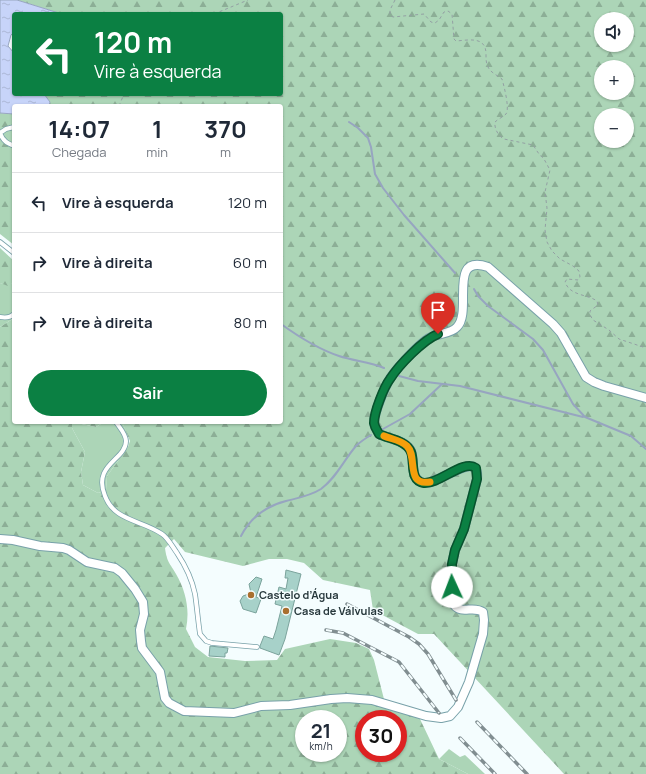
<!DOCTYPE html>
<html lang="pt">
<head>
<meta charset="utf-8">
<style>
  body { margin:0; font-family:Manrope,sans-serif; background:#f2f2f3; color:#1f2937; height:100vh; display:flex; flex-direction:column; font-size:15px; white-space:nowrap }
  * { box-sizing:border-box; margin:0 }
  p { font-size:13px; color:#747a83 }
  .icon { flex:none; width:22px; height:22px; fill:none; stroke:currentColor; stroke-width:2; stroke-linecap:round; stroke-linejoin:round }
  .map { position:relative; flex:1; overflow:hidden }
  .panel { position:absolute; left:12px; top:104px; width:271px; height:320px; display:flex; flex-direction:column; background:#fff; border-radius:4px; box-shadow:0 1px 3px #0004 }
  .panel>* { flex:none }
  .banner { position:absolute; left:12px; top:12px; width:271px; height:84px; border-radius:4px; box-shadow:0 1px 3px #0004; background:#0b8043; color:#fff; overflow:hidden }
  .tools { position:absolute; left:594px; top:12px; display:grid; gap:8px }
  .tools a { display:grid; place-items:center; width:40px; height:40px; border-radius:50%; background:#fff; box-shadow:0 1px 3px #0004; font-size:20px }
  .speed { position:absolute; left:295px; top:710px; display:flex; gap:8px; font-size:20px; font-weight:700; text-align:center }
  .speed>* { display:grid; place-content:center; width:52px; height:52px; border-radius:50%; background:#fff; box-shadow:0 1px 3px #0004; line-height:1 }
  .speed small { font-size:10px; font-weight:400 }
  .speed .limit { border:6px solid #d22; background:#fff; color:#111 }
  .pin { position:absolute; display:grid; place-items:center; width:34px; height:34px; color:#fff; margin:-41px -17px; border-radius:50% 50% 50% 0; rotate:-45deg; box-shadow:0 0 4px #0007 }
  .pin .icon { rotate:45deg }
  .me { position:absolute; width:44px; margin:-22px; rotate:358deg; stroke-linejoin:round; filter:drop-shadow(0 0 3px #0008) }
  .turn { display:flex; align-items:center; gap:14px; height:84px; padding:0 16px; font-size:18px }
  .turn .icon { width:52px; height:52px; stroke-width:2.5 }
  .turn b { display:block; font-size:28px; line-height:34px }
  .eta { display:flex; justify-content:space-evenly; align-items:center; height:68px; text-align:center }
  .eta b { font-size:24px; font-weight:700; line-height:28px }
  .cta { display:flex; gap:8px; margin-top:auto; padding:8px 16px }
  .cta a { flex:1; height:46px; border-radius:24px; background:#0b8043; color:#fff; font-size:16px; font-weight:700; line-height:46px; text-align:center }
  ul { padding:0; list-style:none }
  li { display:flex; align-items:center; gap:12px; height:60px; padding:0 16px; border-top:1px solid #e0e1e3 }
  li div { flex:1 }
  li b { display:block; font-size:15px }
  li em { font-style:normal }
  .map>svg:first-child { display:block }
  .green { fill:#acd5b7 }
  .forest { fill:url(#forest-firs); fill-rule:evenodd }
  .water { fill:url(#water-ripples); stroke:#97a5c0 }
  .lines { fill:none; stroke-linecap:round; stroke-linejoin:round }
  .stream { stroke:#97a5c0; stroke-width:2 }
  .building { fill:#a7d1c9; stroke:#7ba39c }
  .service-casing { stroke:#78a1a9; stroke-width:5.5 }
  .minor-casing { stroke:#78a1a9; stroke-width:10 }
  .path { stroke:#93a0a3; stroke-width:1; stroke-dasharray:3 3; stroke-linecap:butt }
  .service { stroke:#fff; stroke-width:4 }
  .minor { stroke:#fff; stroke-width:8 }
  .rail-casing { stroke:#818e91; stroke-width:3.5 }
  .rail { stroke:#f4fdfe; stroke-width:2; stroke-dasharray:6; stroke-linecap:butt }
  .route-casing { stroke:#07532c; stroke-width:10 }
  .route { stroke:#0b8043; stroke-width:7 }
  .slow { stroke:#f59e0b; stroke-width:7 }
  .poi-dot { fill:#a96f2f; stroke:#f4fdfe; stroke-width:1.5 }
  .labels { text-anchor:middle; stroke-width:3; stroke-linejoin:round; paint-order:stroke }
  .poi-label { font-size:11px; font-weight:bold; fill:#27383c; stroke:#f4fdfe; text-anchor:start }
</style>
</head>
<body>
<div class="map">
<svg width="646" height="774" viewBox="0 0 646 774">
  <defs>
    <pattern id="forest-firs" width="22" height="20" patternUnits="userSpaceOnUse"><rect width="22" height="20" fill="#acd5b7"/><path d="M5 1l3.5 6h-7zM16 11l3.5 6h-7z" fill="#8cae96"/></pattern>
    <pattern id="water-ripples" width="26" height="14" patternUnits="userSpaceOnUse"><rect width="26" height="14" fill="#c7d4f9"/><path d="M2 4q2-2 4 0t4 0M15 11q2-2 4 0t4 0" fill="none" stroke="#abb7d6"/></pattern>
  </defs>
  <rect width="100%" height="100%" fill="#f4fdfe"/>
  <path class="green" d="M14 282V318L0 327V283L8 285Z
    M72 422 96 427 104 422H122C126 430 130 438 128 447L107 476 106 490 98 493 83 485 81 472 85 452 72 428Z
    M449 749 460 757 465 755 485 774H468L439 759Z"/>
  <path class="forest" d="M17 0H646V774H564L434 634H418L373 610 370 590 323 580 304 563 287 559H269L243 566 185 552 174 539 165 548C167 563 170 563 176 574 186 591 190 610 186 629L195 647 208 657 245 661 277 660 285 649 330 639 356 643 369 649 374 660 386 707 420 719 439 759 468 774H0V327L14 318V422H104L96 427 72 422V428L85 452 81 472 83 485 98 493 106 490 107 476 128 447 130 441 122 422H281V106H49L50 102 44 94H281V14H62ZM601 19H627V45H601ZM601 67H627V93H601ZM601 115H627V141H601ZM304 719H338V753H304ZM364 719H398V753H364Z
    M0 113 14 114V245L0 234Z
    M0 248 14 261V282L8 286 0 283Z"/>
  <path class="water" d="M0 0H17L62 14H14V32L11 35 8 46 14 53V94H44L50 102 49 106H14V114L0 113Z"/>
  <g class="lines">
    <path class="stream" d="M349 122 358 128 368 138 371 147 375 174 383 188 404 215 455 273
      M474 289 478 296 488 306 533 339 543 350 573 404 585 417 631 436 646 449
      M281 324C299 337 318 349 339 356 354 361 370 362 384 368
      M399 376 418 381 460 386 583 417
      M383 429 410 414 442 384
      M241 536C251 517 266 506 286 501 298 498 310 496 321 489 337 477 343 461 356 446 360 442 366 438 371 435"/>
  </g>
  <path class="building" d="M286 570 301 574 285 639 279 655 260 648V646L264 636 273 639 276 630 282 606 275 604 279 587 286 589 288 578H285Z
    M256 577 262 579 256 597 261 599 256 613 243 609 240 601 243 596 251 593 249 584Z
    M210 646 228 648 227 653H225V657L209 656Z"/>
  <g class="lines">
    <defs>
      <path id="service" d="M14 127 6 129 0 133C3 141 7 143 14 146
        M0 242 14 253
        M0 317C5 318 10 318 14 314
        M116 422C119 427 126 434 126 441 126 460 92 464 105 496 114 521 142 520 162 534 168 538 172 546 177 553 185 565 192 579 195 594 197 607 198 621 200 634L206 641 212 643 257 647"/>
      <path id="minor" d="M0 539 13 540 40 546 63 548 69 550 87 562 115 568 122 573 135 589 143 602 144 614 140 630 141 641 142 648 160 672 165 698 169 703 184 711 234 713 261 706 290 705 331 699 347 698 372 700 426 716 441 718 450 716 458 707 469 682 483 634 484 620 483 612C473 605 462 615 454 605L451 571 452 564 455 550 464 529 477 479C480 447 439 485 424 483 409 480 415 461 411 451 406 440 389 439 379 434 377 430 375 428 374 423 374 413 385 386 391 377 398 367 418 345 429 338 438 333 451 334 457 327 473 311 447 253 488 267L553 324 561 333 586 377 594 382 604 386 646 398"/>
    </defs>
    <use href="#service" class="service-casing"/>
    <use href="#minor" class="minor-casing"/>
    <path class="path" d="M395 0 390 10V15L393 17 424 14 431 22 435 23 439 20 444 12 448 11 452 14 454 39 456 41C469 40 486 36 486 54 486 59 486 63 488 67 491 73 497 75 502 79 504 86 510 109 506 114 503 117 498 119 495 122 494 128 498 136 504 139L533 145 539 154 544 159 550 170 545 192 547 208 545 230 547 242 552 251 560 259 573 266 579 271 580 277 578 280 567 279 565 282C570 296 587 294 597 301L598 305 590 311V315L593 320 609 330 619 339 646 348
      M214 14 248 0
      M119 106 124 94"/>
    <use href="#service" class="service"/>
    <use href="#minor" class="minor"/>
    <defs>
      <path id="rail" d="M347 604 409 637 419 644 428 654 456 700
        M326 630 343 633 399 662 439 713
        M477 722 527 774
        M460 738 495 774"/>
    </defs>
    <use href="#rail" class="rail-casing"/>
    <use href="#rail" class="rail"/>
  </g>
  <g class="lines">
    <defs>
      <path id="route" d="M438 334C423 340 399 365 390 379 384 387 374 412 374 423 375 428 377 430 379 434 389 439 406 440 411 452 415 462 409 481 424 483 440 484 463 459 476 468L477 479 464 529 455 550 452 564V587"/>
    </defs>
    <use href="#route" class="route-casing"/>
    <use href="#route" class="route"/>
    <path class="slow" d="M384 436C391 439 401 440 407 446 418 457 405 486 430 482"/>
  </g>
  <g class="poi-dot">
    <circle cx="251" cy="595" r="4"/>
    <circle cx="286" cy="611" r="4"/>
  </g>
  <g class="labels">
    <g class="poi-label">
      <text x="259" y="599">Castelo d’Água</text>
      <text x="294" y="615">Casa de Válvulas</text>
    </g>
  </g>
</svg>
<div class="tools">
<a><svg class="icon" aria-label="sound" viewBox="0 0 24 24"><path d="M4 9h4l5-4v14l-5-4H4zM17 9q2 3 0 6"/></svg></a>
<a>+</a>
<a>−</a>
</div>
<div class="speed"><div>21<small>km/h</small></div><div class="limit">30</div></div>
<div class="pin" style="left:438px;top:334px;background:#d93025"><svg class="icon" aria-label="arrive" viewBox="0 0 24 24"><path d="M6 21V4h12l-3 4 3 4H6"/></svg></div>
<svg class="me" style="left:452px;top:587px" viewBox="-20 -20 40 40"><circle r="19" fill="#fff"/><path d="M0-13L10 11 0 6-10 11z" fill="#0b8043"/></svg>
<div class="banner">
<div class="turn"><svg class="icon" aria-label="left" viewBox="0 0 24 24"><path d="M17 20v-9H6M10 6l-5 5 5 5"/></svg><div><b>120 m</b>Vire à esquerda</div></div>
</div>
<section class="panel">
<div class="eta">
<div><b>14:07</b><p>Chegada</p></div>
<div><b>1</b><p>min</p></div>
<div><b>370</b><p>m</p></div>
</div>
<ul>
<li><svg class="icon" aria-label="left" viewBox="0 0 24 24"><path d="M17 20v-9H6M10 6l-5 5 5 5"/></svg><div><b>Vire à esquerda</b></div><em>120 m</em></li>
<li><svg class="icon" aria-label="right" viewBox="0 0 24 24"><path d="M7 20v-9h11M14 6l5 5-5 5"/></svg><div><b>Vire à direita</b></div><em>60 m</em></li>
<li><svg class="icon" aria-label="right" viewBox="0 0 24 24"><path d="M7 20v-9h11M14 6l5 5-5 5"/></svg><div><b>Vire à direita</b></div><em>80 m</em></li>
</ul>
<div class="cta"><a>Sair</a></div>
</section>
</div>
</body>
</html>
